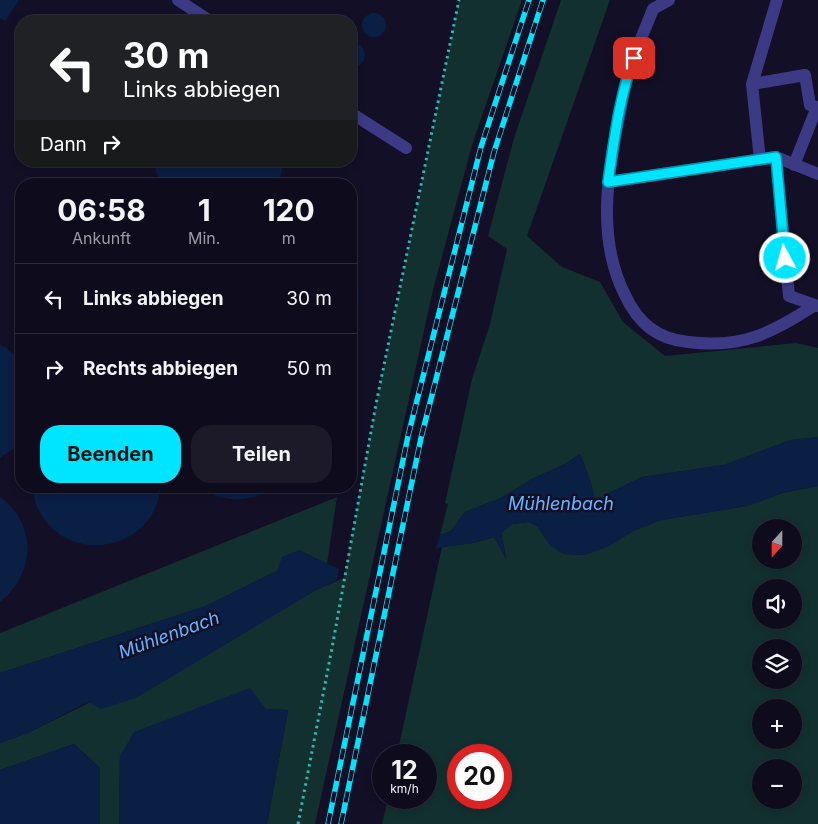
<!DOCTYPE html>
<html lang="de">
<head>
<meta charset="utf-8">
<style>
  body { margin:0; font-family:Inter,sans-serif; background:#1c1929; color:#f1f3f6; height:100vh; display:flex; flex-direction:column; font-size:19px; white-space:nowrap }
  * { box-sizing:border-box; margin:0 }
  p { font-size:16px; color:#9b9ba3 }
  .icon { flex:none; width:28px; height:28px; fill:none; stroke:currentColor; stroke-width:2; stroke-linecap:round; stroke-linejoin:round }
  .map { position:relative; flex:1; overflow:hidden }
  .sheet { position:absolute; left:15px; top:178px; width:342px; height:315px; display:flex; flex-direction:column; background:#0e0b1c; border-radius:20px; box-shadow:0 2px 8px #0003,0 0 0 1px #2e2b3b }
  .sheet>* { flex:none }
  .guide { position:absolute; left:15px; top:15px; width:342px; height:152px; border-radius:20px; box-shadow:0 2px 8px #0003,0 0 0 1px #2e2b3b; background:#202124; color:#fff; overflow:hidden }
  .needle { width:32px; rotate:201deg }
  .fabs { position:absolute; left:752px; top:519px; display:grid; gap:10px }
  .fabs a { display:grid; place-items:center; width:50px; height:50px; border-radius:50%; background:#0e0b1c; box-shadow:0 2px 8px #0003,0 0 0 1px #2e2b3b; font-size:25px }
  .speed { position:absolute; left:372px; top:744px; display:flex; gap:10px; font-size:25px; font-weight:700; text-align:center }
  .speed>* { display:grid; place-content:center; width:65px; height:65px; border-radius:50%; background:#0e0b1c; box-shadow:0 2px 8px #0003,0 0 0 1px #2e2b3b; line-height:1 }
  .speed small { font-size:12px; font-weight:400 }
  .speed .limit { border:8px solid #d22; background:#fff; color:#111 }
  .pin { position:absolute; display:grid; place-items:center; width:42px; height:42px; color:#fff; margin:-21px; border-radius:10px; box-shadow:0 2px 8px #0006 }
  .me { position:absolute; width:55px; margin:-28px; rotate:354deg; stroke-linejoin:round; filter:drop-shadow(0 0 4px #0008) }
  .turn { display:flex; align-items:center; gap:18px; height:105px; padding:0 25px; font-size:22px }
  .turn .icon { width:65px; height:65px; stroke-width:2.5 }
  .turn b { display:block; font-size:35px; line-height:42px }
  .then { display:flex; align-items:center; height:48px; padding:0 25px; background:#0003; gap:10px; font-size:19px }
  .eta { display:flex; justify-content:space-evenly; align-items:center; height:85px; text-align:center }
  .eta b { font-size:30px; font-weight:700; line-height:35px }
  .action { display:flex; gap:10px; margin-top:auto; padding:10px 25px }
  .action a { flex:1; height:58px; border-radius:20px; background:#00e5ff; color:#111; font-size:20px; font-weight:700; line-height:58px; text-align:center }
  .action a+a { background:#1c1929; color:#f1f3f6 }
  ul { padding:0; list-style:none }
  li { display:flex; align-items:center; gap:15px; height:70px; padding:0 25px; border-top:1px solid #2e2b3b }
  li div { flex:1 }
  li b { display:block; font-size:19px }
  li em { font-style:normal }
  .map>svg:first-child { display:block }
  .green { fill:#12302f; fill-rule:evenodd }
  .water { fill:#0a1f44 }
  .lines { fill:none; stroke-linecap:round; stroke-linejoin:round }
  .path { stroke:#2fb8b0; stroke-width:3; stroke-dasharray:2.5 4; stroke-linecap:butt }
  .service { stroke:#3d3a85; stroke-width:12 }
  .rail-casing { stroke:#00e5ff; stroke-width:5.5 }
  .rail { stroke:#130f26; stroke-width:4; stroke-dasharray:11; stroke-linecap:butt }
  .route-casing { stroke:#0095a6; stroke-width:12 }
  .route { stroke:#00e5ff; stroke-width:9 }
  .labels { text-anchor:middle; stroke-width:5; stroke-linejoin:round; paint-order:stroke }
  .water-label { font-size:18px; font-style:italic; fill:#62b6ff; stroke:#130f26 }
</style>
</head>
<body>
<div class="map">
<svg width="818" height="824" viewBox="0 0 818 824">
  <rect width="100%" height="100%" fill="#130f26"/>
  <path class="green" d="M459 0H522L472 145 433 290 315 824H267L288 710 266 709 120 756 119 824H100V768L74 744 0 770V743L28 733 318 589 344 578 376 404Z
    M561 0H610L527 236 562 267 600 282 623 322 665 356 796 343 818 348V437L791 440 724 465 642 477 611 492 603 500 594 498 591 483 580 454 565 464 534 478 501 498 465 512 451 531 440 535 448 504 445 503 472 379 490 324 507 249 488 236 514 138Z
    M818 486V824H382L388 798H426V755H397L442 547 473 543 494 537 506 557 501 533 512 524 528 522 536 525 551 546 564 554 584 555 609 546 633 531 661 520 747 506 782 493ZM761 528H794V560H761ZM761 588H794V620H761ZM761 648H794V680H761ZM761 708H794V740H761ZM459 755H501V798H459ZM761 768H794V800H761Z
    M337 497 327 564 299 550 277 571 206 606 0 673V633Z"/>
  <path class="water" d="M0 0H19L5 21 0 18Z
    M362 25a12 12 0 1 1 24 0a12 12 0 1 1-24 0Z
    M351 43 361 45C369 56 364 67 351 67Z
    M154 161H284L281 174 277 184H161L156 171Z
    M351 267C362 285 360 307 351 326Z
    M0 344 13 353 21 362V440L17 446 0 458Z
    M818 437V486L782 493 747 506 661 520 633 531 609 546 584 555 564 554 551 546 536 525 528 522 512 524 501 533 506 559 494 537 473 543 436 548 440 535 451 531 465 512 501 498 534 478 565 464 580 454 591 483 594 497 603 500 611 492 642 477 724 465 791 440Z
    M32 486H161V487C159 497 157 507 151 516 125 556 62 555 40 512 35 504 34 495 32 486Z
    M198 486H276C254 503 219 504 198 486Z
    M0 497C38 524 35 575 0 602Z
    M299 550 339 569 337 580 318 589 136 698 101 709 88 702 28 733 0 743V673L206 606 277 571 282 557Z
    M250 688 266 709 288 710 267 824H119L120 756 134 732Z
    M74 744 100 768V824H0V770Z"/>
  <g class="lines">
    <path class="path" d="M298 824 332 648 376 404 459 0"/>
    <path class="service" d="M178 0 210 21
      M669 0 653 9C645 30 635 51 628 73 624 87 622 103 619 117 607 176 597 240 625 295 638 323 657 339 688 342 743 349 771 333 815 305
      M752 84 777 0
      M351 113 406 148
      M760 160 752 84 805 75 810 105 818 108
      M794 165 817 107
      M818 174 776 157 789 296 818 306
      M608 182 776 157"/>
    <defs>
      <path id="rail" d="M328 824 408 436 481 147 529 0
        M341 824 421 438 494 152 543 0"/>
    </defs>
    <use href="#rail" class="rail-casing"/>
    <use href="#rail" class="rail"/>
  </g>
  <g class="lines">
    <defs>
      <path id="route" d="M634 58C619 97 614 141 608 182L776 157 785 258"/>
    </defs>
    <use href="#route" class="route-casing"/>
    <use href="#route" class="route"/>
  </g>
  <g class="labels">
    <g class="water-label">
      <text x="561" y="510">Mühlenbach</text>
      <text transform="translate(169 635) rotate(-20)" y="6">Mühlenbach</text>
    </g>
  </g>
</svg>
<div class="fabs">
<a><svg class="needle" viewBox="-14 -14 28 28"><path d="M0-13l5 13h-10z" fill="#e53935"/><path d="M0 13l5-13h-10z" fill="#9b9ba3"/></svg></a>
<a><svg class="icon" aria-label="sound" viewBox="0 0 24 24"><path d="M4 9h4l5-4v14l-5-4H4zM17 9q2 3 0 6"/></svg></a>
<a><svg class="icon" aria-label="layers" viewBox="0 0 24 24"><path d="M12 4l9 5-9 5-9-5zM3 14l9 5 9-5"/></svg></a>
<a>+</a>
<a>−</a>
</div>
<div class="speed"><div>12<small>km/h</small></div><div class="limit">20</div></div>
<div class="pin" style="left:634px;top:58px;background:#d93025"><svg class="icon" aria-label="arrive" viewBox="0 0 24 24"><path d="M6 21V4h12l-3 4 3 4H6"/></svg></div>
<svg class="me" style="left:785px;top:258px" viewBox="-20 -20 40 40"><circle r="17" fill="#00e5ff" stroke="#fff" stroke-width="3"/><path d="M0-11L8 9 0 5-8 9z" fill="#fff"/></svg>
<div class="guide">
<div class="turn"><svg class="icon" aria-label="left" viewBox="0 0 24 24"><path d="M17 20v-9H6M10 6l-5 5 5 5"/></svg><div><b>30 m</b>Links abbiegen</div></div>
<div class="then">Dann<svg class="icon" aria-label="right" viewBox="0 0 24 24"><path d="M7 20v-9h11M14 6l5 5-5 5"/></svg></div>
</div>
<section class="sheet">
<div class="eta">
<div><b>06:58</b><p>Ankunft</p></div>
<div><b>1</b><p>Min.</p></div>
<div><b>120</b><p>m</p></div>
</div>
<ul>
<li><svg class="icon" aria-label="left" viewBox="0 0 24 24"><path d="M17 20v-9H6M10 6l-5 5 5 5"/></svg><div><b>Links abbiegen</b></div><em>30 m</em></li>
<li><svg class="icon" aria-label="right" viewBox="0 0 24 24"><path d="M7 20v-9h11M14 6l5 5-5 5"/></svg><div><b>Rechts abbiegen</b></div><em>50 m</em></li>
</ul>
<div class="action"><a>Beenden</a><a>Teilen</a></div>
</section>
</div>
</body>
</html>
